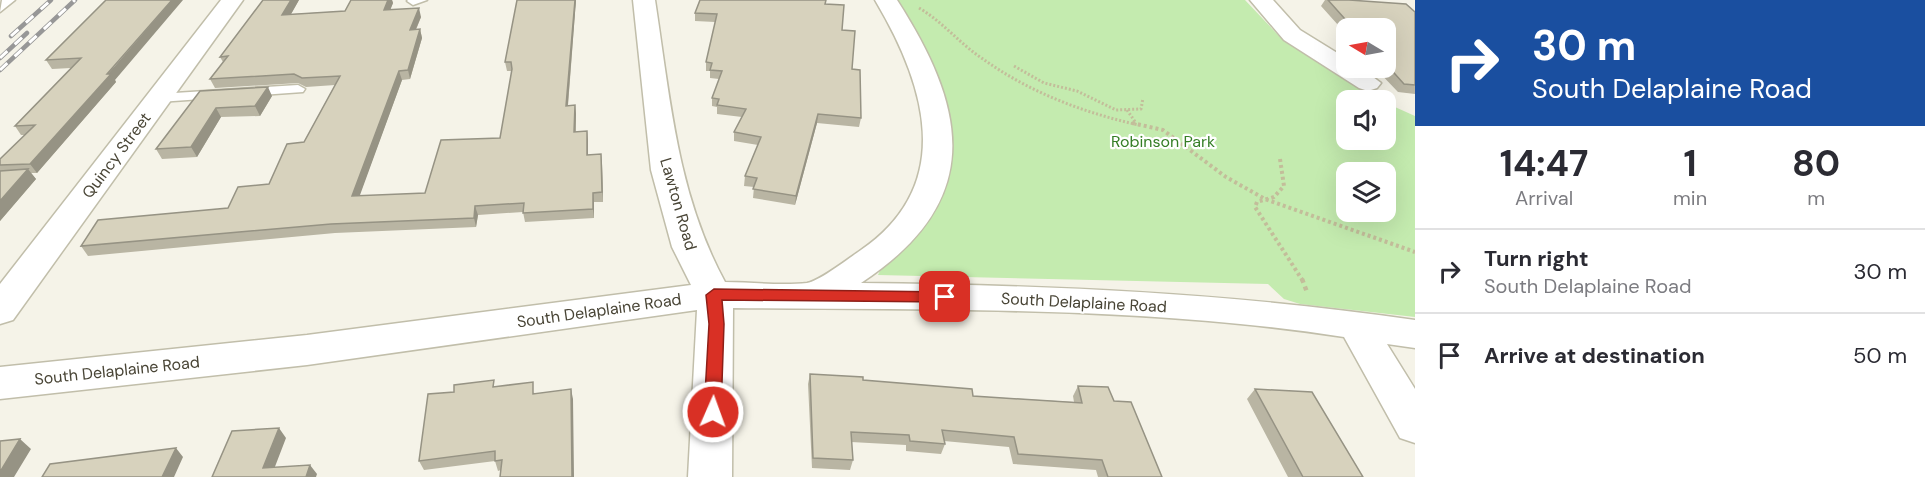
<!DOCTYPE html>
<html lang="en">
<head>
<meta charset="utf-8">
<style>
  body { margin:0; font-family:"DM Sans",sans-serif; background:#f2f2f3; color:#2b2b33; height:100vh; display:flex; flex-direction:column; font-size:22px; white-space:nowrap }
  * { box-sizing:border-box; margin:0 }
  p { font-size:20px; color:#7c7c81 }
  .icon { flex:none; width:33px; height:33px; fill:none; stroke:currentColor; stroke-width:2; stroke-linecap:round; stroke-linejoin:round }
  .map { position:relative; flex:1; overflow:hidden }
  .sheet { display:flex; flex-direction:column; background:#fff; width:510px }
  .sheet>* { flex:none }
  .guide { background:#1a4fa0; color:#fff; overflow:hidden }
  .needle { width:39px; rotate:280deg }
  .buttons { position:absolute; left:1336px; top:18px; display:grid; gap:12px }
  .buttons a { display:grid; place-items:center; width:60px; height:60px; border-radius:12px; background:#fff; box-shadow:0 6px 24px #0002; font-size:30px }
  .pin { position:absolute; display:grid; place-items:center; width:51px; height:51px; color:#fff; margin:-26px; border-radius:12px; box-shadow:0 3px 9px #0006 }
  .me { position:absolute; width:66px; margin:-33px; rotate:2deg; stroke-linejoin:round; filter:drop-shadow(0 0 4px #0008) }
  .turn { display:flex; align-items:center; gap:21px; height:126px; padding:0 18px; font-size:27px }
  .turn .icon { width:78px; height:78px; stroke-width:2.5 }
  .turn b { display:block; font-size:42px; line-height:51px }
  .eta { display:flex; justify-content:space-evenly; align-items:center; height:102px; text-align:center }
  .eta b { font-size:36px; font-weight:700; line-height:42px }
  ul { padding:0; list-style:none }
  li { display:flex; align-items:center; gap:18px; height:84px; padding:0 18px; border-top:2px solid #e1e1e2 }
  li div { flex:1 }
  li b { display:block; font-size:22px }
  li em { font-style:normal }
  main { display:flex; flex:1; min-height:0 }
  .map>svg:first-child { display:block }
  .green { fill:#c4ebaf; fill-rule:evenodd }
  .lines { fill:none; stroke-linecap:round; stroke-linejoin:round }
  .lane-casing { stroke:#c1beaa; stroke-width:3 }
  .street-casing { stroke:#c1beaa; stroke-width:3 }
  .path-far2 { stroke:#c3bd9a; stroke-width:3; stroke-dasharray:2 2; stroke-linecap:butt }
  .path-far1 { stroke:#c3bd9a; stroke-width:4; stroke-dasharray:3 3; stroke-linecap:butt }
  .path { stroke:#c3bd9a; stroke-width:4.5; stroke-dasharray:4 4; stroke-linecap:butt }
  .lane { fill:#fff; fill-rule:evenodd }
  .street { fill:#fff; fill-rule:evenodd }
  .rail-casing { stroke:#979797; stroke-width:4.5 }
  .rail { stroke:#fff; stroke-width:3; stroke-dasharray:10; stroke-linecap:butt }
  .wall { fill:#b9b5a3 }
  .shaded-wall { fill:#969384 }
  .building { fill:#d7d2bd; stroke:#969384; stroke-width:1.5 }
  .route { fill:#d93025; stroke:#8d1f18; stroke-width:1.5 }
  .labels { text-anchor:middle; stroke-width:4.5; stroke-linejoin:round; paint-order:stroke }
  .park-label { font-size:16px; fill:#357e26; stroke:#fff }
  .street-label { font-size:16px; fill:#494536; stroke:#fff }
</style>
</head>
<body>
<main>
<div class="map">
<svg width="1415" height="477" viewBox="0 0 1415 477">
  <rect width="100%" height="100%" fill="#f5f3e8"/>
  <path class="green" d="M897 0H1245L1280 37 1379 100H1347V140H1386V103L1415 116V317L1300 304 1284 299 1268 284 878 275 948 116C939 72 920 37 897 0ZM1347 172H1386V212H1347Z"/>
  <g class="lines">
    <defs>
      <path id="lane" d="M2 0H15L0 12Z
        M427 0 413 5 407 1 408 0Z
        M298 85 305 89 303 92 159 102 152 98 159 94Z"/>
      <path id="street" d="M221 0H243L13 320 0 324V284Z
        M633 0H655C670 97 677 194 725 282 751 282 780 286 807 283 820 281 849 258 861 250 957 184 925 84 875 0H897C969 112 984 202 861 283 1047 285 1231 293 1415 320V348L1387 344 1415 389V443L1400 438 1344 337C1143 306 936 310 733 308L732 477H688L697 310 307 365 0 399V367L307 335 691 285 672 247 651 170Z
        M1250 0H1273L1300 30 1347 59V68H1361L1381 83 1377 88 1368 91 1359 88 1284 40Z"/>
    </defs>
    <use href="#lane" class="lane-casing"/>
    <use href="#street" class="street-casing"/>
    <path class="path-far2" d="M919 8C943 22 960 44 983 59 1029 92 1084 113 1139 125
      M1014 66 1044 83 1077 91 1116 110 1141 109 1143 98
      M1127 110 1136 123"/>
    <path class="path-far1" d="M1132 123 1163 130 1226 177 1265 199 1415 252
      M1280 159 1284 186 1274 197 1257 202 1255 207 1303 281"/>
    <path class="path" d="M1302 279 1307 292"/>
    <use href="#lane" class="lane"/>
    <use href="#street" class="street"/>
    <defs>
      <path id="rail" d="M11 36 51 0
        M0 58 27 33
        M0 70 75 0"/>
    </defs>
    <use href="#rail" class="rail-casing"/>
    <use href="#rail" class="rail"/>
  </g>
  <path class="wall" d="M106 0 115 80 116 82 37 173H31L36 179 0 221V159L25 135H21L15 126 71 68 52 69 46 60Z
    M263 0H299L291 14 345 11 351 0H392L393 3 390 10 421 17 416 30 420 29 422 38 410 79 402 80 359 196 425 193 500 138 512 71H507L505 62 517 0H576L568 106 575 105 576 114V132L587 131 588 155 602 163 603 202H594V218L525 222 523 212 478 215 476 227 335 233 88 256 81 246 228 208 269 184 304 142 335 85 306 87 298 83 215 88 210 79 223 62 220 57Z
    M1325 0H1349L1415 12V94L1398 92 1375 68H1386V28H1347V35L1321 6Z
    M826 4 842 30 852 69 861 118 859 127 817 123 795 205 753 198 754 187 744 186 745 176 758 145 734 141V132L742 117 717 114V107L712 106V98L719 79 710 78V71H706V62L715 22 695 21V13Z
    M200 91 272 96 260 116 221 117 197 157 162 159 156 149Z
    M810 374 863 380 973 396 1074 402 1073 396 1078 386 1114 401 1162 477H1098L1096 470 1013 464 1009 447 944 441 945 444 941 454 906 451V445L851 442 853 460 850 470 812 468 808 384Z
    M496 387 573 399 501 470 498 471 495 461 424 470 419 461 454 392Z
    M1255 389 1363 477H1288L1247 399Z"/>
  <path class="shaded-wall" d="M172 0H183L115 80 116 82 37 173 30 164Z
    M291 0H299L286 23 282 15Z
    M388 0H392L393 3 387 18 384 10Z
    M575 0H576L567 115 566 106Z
    M419 8 421 17 412 38 410 30Z
    M420 29 422 38 410 79 408 70Z
    M399 71 402 80 356 206 352 196Z
    M268 87 272 96 260 116 255 106Z
    M575 105 576 114 575 141 574 132Z
    M216 108 221 117 197 157 191 147Z
    M818 114 817 123 795 205 796 196Z
    M587 131 588 140V164L587 155Z
    M601 154 602 163 603 202 602 192Z
    M28 169 36 179 0 221V201Z
    M593 193 594 202V218L593 209Z
    M475 206 478 215 476 227 474 218Z
    M571 389 573 399 574 477H572Z
    M279 428 286 438 271 477 263 468Z
    M20 439 31 449 14 477H0V472Z
    M176 448 183 457 174 477H162Z
    M310 465 317 474 316 477H306Z"/>
  <path class="building" d="M106 0H172L107 74H111L30 164 0 165V159L35 125 15 126 81 58 46 60Z
    M263 0H291L282 15 345 11 351 0H388L384 10 419 8 410 30 420 29 408 70 399 71 352 196 425 193 441 140 500 138 512 69 511 62H505L517 0H575L566 106 575 105 574 132 587 131V155L601 154 602 192 593 193V209L523 213 524 203 475 206 474 218 331 224 81 246 98 220 228 208 238 187 269 184 287 144 304 142 340 76 302 78 294 74 210 79 228 56 220 57Z
    M700 0H826L825 4 844 5 842 30 855 31 852 69 860 70 861 118 818 114 796 196 753 189 757 178 745 176 761 137 734 132 746 109 717 105 719 99 712 98 722 71 710 70 712 63 706 62 717 14 695 13Z
    M1328 0H1349L1406 4 1415 12V85L1404 84 1386 64V28H1353Z
    M268 87 255 106 216 108 191 147 156 149 200 91Z
    M28 169 0 201V171Z
    M810 374 863 377V380L972 389 973 396 1082 403 1078 386 1108 387 1114 401 1131 402 1162 477H1108L1102 460 1018 454 1014 437 942 430 945 444 910 441 909 435 851 432 853 460 813 458Z
    M494 380 493 387 533 382V394L571 389 572 477H500L502 460 495 461V451L419 461 428 394 454 392V385Z
    M1255 389 1312 392 1363 477H1303Z
    M279 428 263 468 310 465 306 477H212L232 431Z
    M20 439 0 472V441Z
    M176 448 162 477H42L50 464Z"/>
  <path class="route" d="M714 289 945 292 952 297 945 302 722 300 724 324 721 412 719 417 713 419 707 417 704 412 709 324 706 295Z"/>
  <g class="labels">
    <g class="park-label">
      <text x="1163" y="147">Robinson Park</text>
    </g>
    <g class="street-label">
      <text transform="translate(116 155) rotate(-53)" y="6">Quincy Street</text>
      <text transform="translate(679 204) rotate(74)" y="6">Lawton Road</text>
      <text transform="translate(1084 302) rotate(3)" y="6">South Delaplaine Road</text>
      <text transform="translate(599 310) rotate(-8)" y="6">South Delaplaine Road</text>
      <text transform="translate(117 370) rotate(-6)" y="6">South Delaplaine Road</text>
    </g>
  </g>
</svg>
<div class="buttons">
<a><svg class="needle" viewBox="-14 -14 28 28"><path d="M0-13l5 13h-10z" fill="#e53935"/><path d="M0 13l5-13h-10z" fill="#7c7c81"/></svg></a>
<a><svg class="icon" aria-label="sound" viewBox="0 0 24 24"><path d="M4 9h4l5-4v14l-5-4H4zM17 9q2 3 0 6"/></svg></a>
<a><svg class="icon" aria-label="layers" viewBox="0 0 24 24"><path d="M12 4l9 5-9 5-9-5zM3 14l9 5 9-5"/></svg></a>
</div>
<div class="pin" style="left:945px;top:297px;background:#d93025"><svg class="icon" aria-label="arrive" viewBox="0 0 24 24"><path d="M6 21V4h12l-3 4 3 4H6"/></svg></div>
<svg class="me" style="left:713px;top:412px" viewBox="-20 -20 40 40"><circle r="17" fill="#d93025" stroke="#fff" stroke-width="3"/><path d="M0-11L8 9 0 5-8 9z" fill="#fff"/></svg>
</div>
<section class="sheet">
<div class="guide">
<div class="turn"><svg class="icon" aria-label="right" viewBox="0 0 24 24"><path d="M7 20v-9h11M14 6l5 5-5 5"/></svg><div><b>30 m</b>South Delaplaine Road</div></div>
</div>
<div class="eta">
<div><b>14:47</b><p>Arrival</p></div>
<div><b>1</b><p>min</p></div>
<div><b>80</b><p>m</p></div>
</div>
<ul>
<li><svg class="icon" aria-label="right" viewBox="0 0 24 24"><path d="M7 20v-9h11M14 6l5 5-5 5"/></svg><div><b>Turn right</b><p>South Delaplaine Road</p></div><em>30 m</em></li>
<li><svg class="icon" aria-label="arrive" viewBox="0 0 24 24"><path d="M6 21V4h12l-3 4 3 4H6"/></svg><div><b>Arrive at destination</b></div><em>50 m</em></li>
</ul>
</section>
</main>
</body>
</html>
